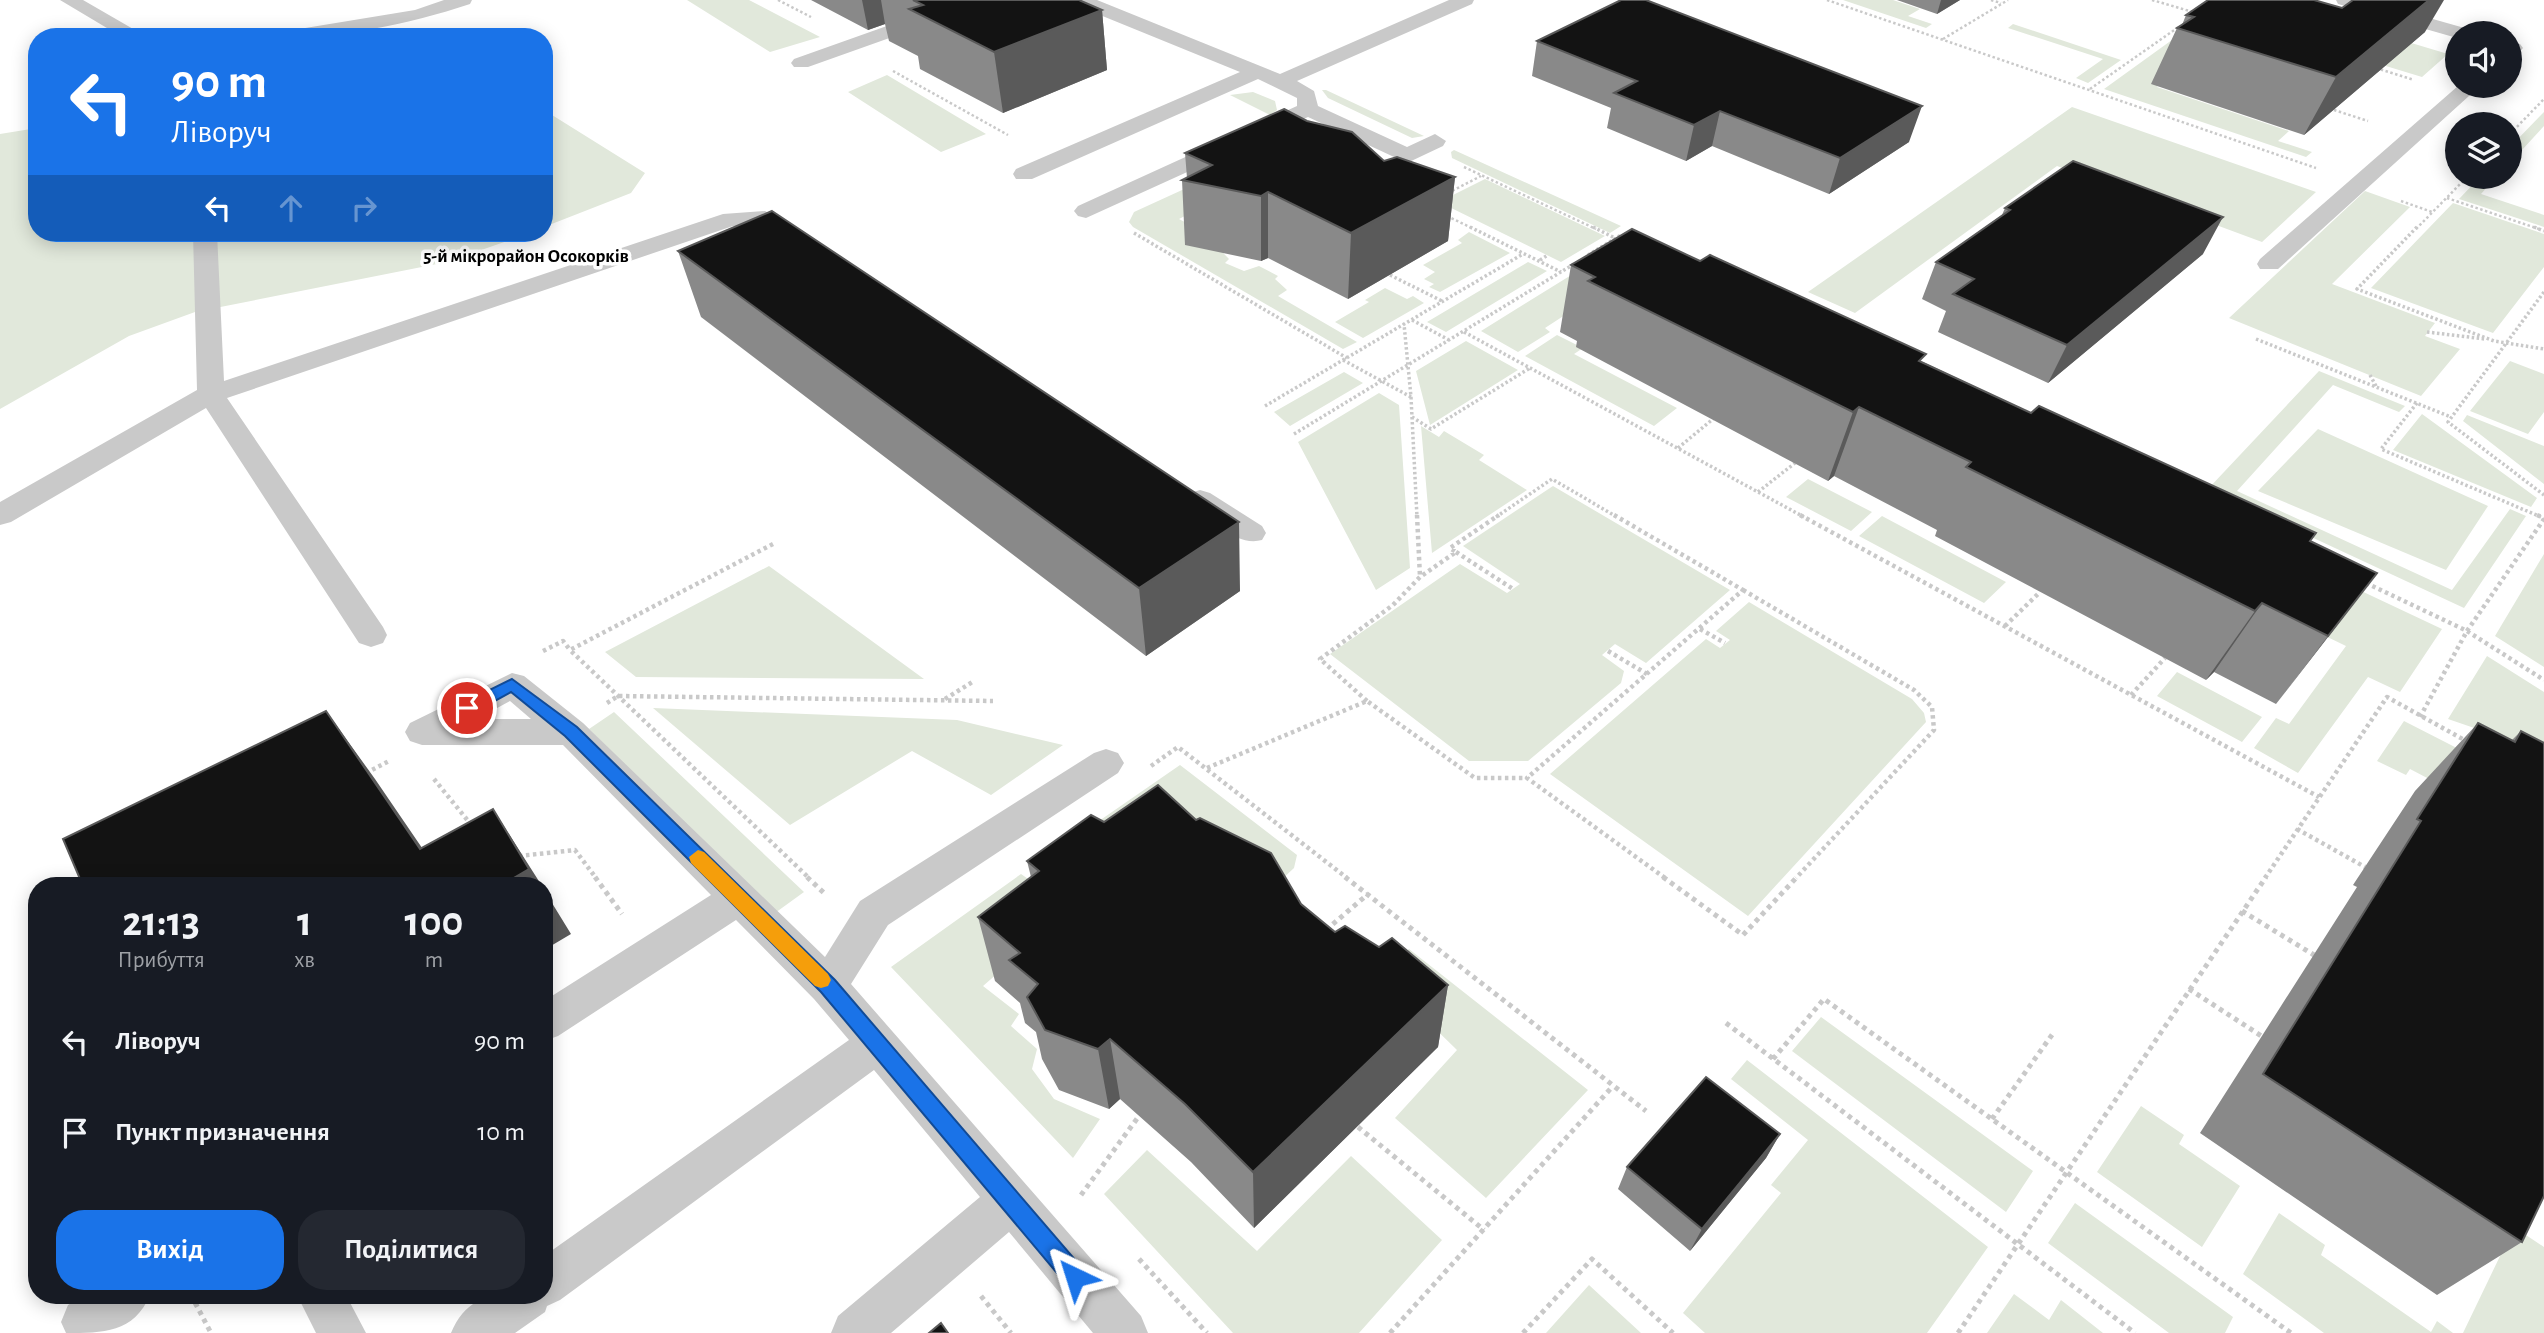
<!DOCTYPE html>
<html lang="uk">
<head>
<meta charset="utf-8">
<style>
  body { margin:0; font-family:"Alegreya Sans",sans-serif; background:#242831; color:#f1f3f6; height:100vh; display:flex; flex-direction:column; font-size:26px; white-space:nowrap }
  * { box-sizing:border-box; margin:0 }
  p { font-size:23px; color:#9ea1a6 }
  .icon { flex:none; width:38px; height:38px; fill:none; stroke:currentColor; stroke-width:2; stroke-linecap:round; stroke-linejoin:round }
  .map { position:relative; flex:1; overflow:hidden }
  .drawer { position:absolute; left:28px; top:877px; width:525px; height:427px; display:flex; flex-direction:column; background:#171b24; border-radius:28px; box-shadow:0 4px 18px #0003 }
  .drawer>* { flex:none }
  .banner { position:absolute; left:28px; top:28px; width:525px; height:214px; border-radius:28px; box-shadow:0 4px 18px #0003; background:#1a73e8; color:#fff; overflow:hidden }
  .fabs { position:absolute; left:2445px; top:21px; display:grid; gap:14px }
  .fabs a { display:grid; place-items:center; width:77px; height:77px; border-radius:50%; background:#171b24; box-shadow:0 4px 18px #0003; font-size:35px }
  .pin { position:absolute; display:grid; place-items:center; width:60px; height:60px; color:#fff; margin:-30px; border:4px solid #fff; border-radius:50%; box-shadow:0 2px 7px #0007 }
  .me { position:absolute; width:77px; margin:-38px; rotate:319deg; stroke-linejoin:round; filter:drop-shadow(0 0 5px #0008) }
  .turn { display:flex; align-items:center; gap:24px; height:147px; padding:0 28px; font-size:32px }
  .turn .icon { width:91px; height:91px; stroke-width:2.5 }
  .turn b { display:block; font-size:49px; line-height:60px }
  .lanes { display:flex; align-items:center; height:66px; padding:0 28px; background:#0003; justify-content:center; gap:35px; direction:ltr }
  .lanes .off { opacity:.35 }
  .eta { display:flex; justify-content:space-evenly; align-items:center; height:119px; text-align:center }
  .eta b { font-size:42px; font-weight:700; line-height:49px }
  .cta { display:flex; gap:14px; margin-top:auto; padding:14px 28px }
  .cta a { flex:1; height:80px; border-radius:28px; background:#1a73e8; color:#fff; font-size:28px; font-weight:700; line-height:80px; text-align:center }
  .cta a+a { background:#242831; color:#f1f3f6 }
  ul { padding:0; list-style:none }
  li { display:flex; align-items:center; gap:21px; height:91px; padding:0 28px }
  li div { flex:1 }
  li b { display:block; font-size:26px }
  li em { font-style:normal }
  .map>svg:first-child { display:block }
  .green { fill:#e1e8db }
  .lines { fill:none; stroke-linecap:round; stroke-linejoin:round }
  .path-far3 { stroke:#c9c9c9; stroke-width:2.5; stroke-dasharray:2.5 2.5; stroke-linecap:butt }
  .path-far2 { stroke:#c9c9c9; stroke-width:3.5; stroke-dasharray:2.5 2.5; stroke-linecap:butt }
  .path-far1 { stroke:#c9c9c9; stroke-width:4.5; stroke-dasharray:3.5 3.5; stroke-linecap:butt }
  .path { stroke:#c9c9c9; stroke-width:5; stroke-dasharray:4.5 4.5; stroke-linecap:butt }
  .lane { fill:#c9c9c9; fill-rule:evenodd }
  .wall { fill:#898989 }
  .shaded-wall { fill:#5a5a5a }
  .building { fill:#131313; stroke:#5a5a5a; stroke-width:2 }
  .route { fill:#1a73e8; stroke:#114b97; stroke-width:2 }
  .slow { fill:#f59e0b }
  .labels { text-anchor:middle; stroke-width:7; stroke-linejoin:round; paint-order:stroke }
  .far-neighbourhood-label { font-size:19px; font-weight:bold; fill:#000; stroke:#fff }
</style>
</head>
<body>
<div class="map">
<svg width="2544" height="1333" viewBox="0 0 2544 1333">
  <rect width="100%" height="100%" fill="#fff"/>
  <path class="green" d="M687 0H749L820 37 770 52Z
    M1843 0H1893L1920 9 1908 16 1932 24 1926 28Z
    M2201 19 2157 87 2289 131 2278 141 2312 152 2306 157 2104 89Z
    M2013 24 2121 60 2088 83 2076 78 2103 59 2008 28Z
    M2358 27 2448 54 2422 77 2330 49Z
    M887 75 986 134 941 152 848 92Z
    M1322 90H1326L1424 136 1412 138 1328 98Z
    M1253 92 1275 101 1277 110 1270 115 1230 95Z
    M2072 107 2316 192 2262 242 2057 166 1855 313 1808 292Z
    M544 110 645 173 631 193 544 227Z
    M2544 112V126L2510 163V147Z
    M37 128V233H530L447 262 195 312 129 336 0 409V134Z
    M1454 150 1621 226 1610 233 1452 158 1451 152Z
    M1252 158 1275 170 1179 219 1203 232 1229 259 1225 263 1244 271 1259 266 1278 276 1275 279 1287 290 1278 296 1357 342 1343 349 1133 227 1129 222 1134 212Z
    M2480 177H2496L2481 194 2544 215V227L2459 199Z
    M1485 179 1605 236 1561 262 1439 202Z
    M2365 191 2410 207 2332 284 2435 323 2425 336 2460 349 2421 396 2229 318Z
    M2453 203 2544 234V267L2493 333 2371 288Z
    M1469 232 1510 253 1440 292 1429 287 1434 284 1424 279 1435 272 1423 265 1462 243 1458 240Z
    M1623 243 1588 300 1545 328 1550 332 1518 352 1481 331Z
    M1528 262 1547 271 1446 332 1427 322Z
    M1385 288 1407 299 1413 296 1424 303 1363 338 1335 322 1369 302 1365 300Z
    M1557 335 1583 348 1574 354 1677 408 1654 426 1525 356Z
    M1466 341 1518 370 1430 425 1416 371Z
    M2510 361 2544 374V412L2528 434 2470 411Z
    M2319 371 2405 406 2399 412 2333 385 2237 491 2452 590 2510 509 2526 516 2464 608 2208 489Z
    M1344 372 1363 383 1290 426 1274 412Z
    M1379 393 1399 405 1410 568 1376 590 1298 442Z
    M2422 414 2537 498 2531 507 2393 450Z
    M2467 415 2544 446V484L2463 421Z
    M1421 426 1439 437 1444 431 1484 455 1479 460 1527 490 1432 553Z
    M2318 429 2488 506 2446 570 2258 491Z
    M1808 479 1872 512 1851 531 1786 497Z
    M1553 486 1730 590 1646 663 1615 644 1602 655 1624 671 1621 683 1528 761H1469L1330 654 1460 564 1507 593 1520 584 1463 546Z
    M1882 516 2006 582 1984 603 1859 536Z
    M2232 530 2442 629 2400 692 2368 677 2298 773 2254 748 2276 718 2289 724 2346 646 2280 614Z
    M2544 554V667L2495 636Z
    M769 566 924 679 636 677 605 652Z
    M1749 602 1912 699 1924 713 1926 722 1748 916 1550 774 1706 639 1720 648 1730 640 1716 631Z
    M2487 656 2544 692V752L2448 719Z
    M2177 672 2262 717 2242 742 2157 696Z
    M653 708 957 720 1063 745 991 795 912 751 790 825Z
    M614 712 804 892 775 913 589 729Z
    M2404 721 2494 767 2473 802 2410 769 2406 775 2377 761Z
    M1180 765 1297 855 1294 868 1261 899 1044 859Z
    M1021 874 1060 901 1038 938 983 986 1019 1014 1011 1026 1037 1049 1032 1069 1054 1099 1100 1119 1073 1158 891 967Z
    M1409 949 1588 1090 1486 1198 1395 1118 1457 1050 1379 974Z
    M1821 1017 2033 1171 2006 1212 1792 1051Z
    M1747 1060 1988 1247 1927 1333H1705L1683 1313 1781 1193 1771 1185 1808 1140 1731 1079Z
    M2141 1106 2184 1135 2179 1144 2240 1186 2202 1247 2097 1172Z
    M1147 1150 1257 1251 1351 1156 1442 1240 1359 1333H1233L1104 1194Z
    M2075 1203 2233 1317 2225 1333H2169L2048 1243Z
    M2279 1213 2325 1245 2321 1255 2431 1332 2437 1321 2453 1333H2324L2243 1274Z
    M2514 1227 2544 1247V1333H2463Z
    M1589 1285 1641 1333H1546Z
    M2014 1294 2049 1320 2061 1300 2103 1333H1987Z"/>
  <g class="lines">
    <path class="path-far3" d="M778 0 811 17
      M1827 0 2316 168
      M1991 0 2001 3
      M2152 0 2193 12
      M1943 39 2008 0
      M2376 68 2414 80
      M893 71 1008 135
      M2090 89 2180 26
      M2334 110 2368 121
      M2510 134 2544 99
      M1464 167 1596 229
      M1448 193 1481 176
      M2447 198 2539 229
      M2401 201 2432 212
      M1447 216 1474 229
      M2416 229 2467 177"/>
    <path class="path-far2" d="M1470 227 1561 272
      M1593 227 1615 238
      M2417 227 2357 289 2494 341 2544 349
      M2534 227 2544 231
      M1134 233 1347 358
      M1588 255 1621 235 1625 237
      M1540 260 1548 255
      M1390 275 1442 301
      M2544 292 2448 422 2544 495
      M1412 320 1449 340
      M1464 332 1804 517
      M2427 332 2485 339
      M2256 339 2451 417
      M1343 360 1411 397 1404 324
      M2370 375 2376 386
      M1411 397 1417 517
      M2417 403 2381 449 2541 517
      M1265 406 1523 254
      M1412 417 1431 429 1530 368
      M1294 434 1574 264
      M1678 448 1713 419
      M1758 492 1795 463
      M1496 517 1552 479 1617 517"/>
    <path class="path-far1" d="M1417 515 1420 577
      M1614 515 1743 590
      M1800 515 2319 797
      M2537 515 2544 518
      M773 544 570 650 809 878
      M1456 552 1513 589
      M2366 583 2467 631 2544 680
      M1743 590 1914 690 1932 707 1934 730 1796 878
      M2005 626 2040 592
      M1700 629 1725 643
      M543 651 563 641 570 650
      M1608 651 1647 674
      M2131 695 2165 658
      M945 699 974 681
      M1367 701 1320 659 1393 605 1420 577 1456 552 1450 548 1499 515
      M607 703 618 696 993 701
      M2420 717 2467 631 2544 519
      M1151 766 1178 747 1347 878
      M1207 768 1367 701 1475 778H1527
      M366 773 389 761
      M434 779 473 827
      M2297 829 2365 867
      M519 856 575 850 596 878
      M1665 878 1527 778 1743 590
      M2265 878 2387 697 2468 742"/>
    <path class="path" d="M595 877 622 914
      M807 877 824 893
      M1345 877 1646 1111
      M1663 877 1743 935 1797 877
      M2242 911 2314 955
      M1326 930 1368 894
      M2189 989 2263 1037
      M1726 1023 2135 1333
      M1773 1059 1824 999 2291 1333
      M1992 1119 2054 1032
      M1358 1127 1484 1230
      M1081 1195 1139 1116
      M1139 1259 1207 1333
      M191 1295 211 1333
      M981 1296 1011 1333
      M1390 1333 1613 1086
      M1523 1333 1592 1259 1673 1333
      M1958 1333 2266 877"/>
    <path class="lane" d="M60 0H83L147 37H122Z
      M444 0H472L470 4C407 25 343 37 277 37L287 31 415 10Z
      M960 0H987L985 4 808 67H794L791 63 794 59Z
      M1071 0H1097L1280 74 1449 0H1474L1472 4 1297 81 1314 91 1318 106 1407 147 1435 134 1446 141 1443 146 1407 163 1308 117 1086 218 1078 216 1074 211 1078 206 1297 106V98L1258 79 1032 179H1016L1013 174 1016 169 1240 72 1073 4Z
      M2336 0H2366L2468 29 2471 33H2457V38L2338 4Z
      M2510 43 2520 44 2523 48 2517 55 2510 57Z
      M2458 86H2480L2278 269H2260L2257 264 2260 259Z
      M765 211 801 232 805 237 801 242H785L760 225 733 226 227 398 383 627 387 635 383 643 371 647 359 643 206 408 11 522 0 525V502L197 390 193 233H217L224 381 723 214Z
      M1200 490 1210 493 1262 526 1266 533 1262 540C1237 547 1210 520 1190 507L1185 500 1190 493Z
      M512 673 524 676 583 723 825 957 860 901 1094 753 1106 749 1118 753 1124 763 1118 773 888 925 851 984 1141 1316 1148 1333H1093L1009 1232 891 1333H831L838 1316 980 1197 874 1070 560 1300 547 1306 545 1312 515 1333H451C470 1288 503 1295 544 1295V1256L849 1040 814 999 736 920 558 1036 544 1041V1001L711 895 563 745H422L410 741 405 732 410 723ZM510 701 531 719H477Z
      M84 1295H150C134 1333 103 1333 66 1333L61 1322 68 1305Z
      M297 1295H346L366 1333H316Z"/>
  </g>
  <path class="wall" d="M811 0H1079L1102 10 1107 70 1003 113 920 69 918 56 889 41 885 24 868 30Z
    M1897 0H1960L1937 14Z
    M2342 8 2425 32 2304 135 2151 84 2177 28 2182 25 2186 15Z
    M1537 41 1909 142 1829 194 1712 146 1686 161 1607 128 1611 108 1532 76Z
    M1185 153 1384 161 1455 177 1448 241 1348 299 1268 258 1261 261 1185 245 1182 180 1187 178Z
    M2005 208 2203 254 2048 383 1938 332 1946 311 1922 299 1936 262 2002 215Z
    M678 251 1240 591 1146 656 701 317Z
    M1571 265 1923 362 2031 413 2316 533 2310 541 2377 573 2276 704 2214 672 2206 680 1935 536 1937 530 1834 476 1828 481 1576 347 1577 341 1560 332Z
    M2478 723 2512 740 2521 731 2522 1242 2437 1295 2200 1133 2357 887 2353 885 2415 791Z
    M1196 820 1335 932 1379 947 1448 985 1438 1047 1254 1228 1191 1162 1120 1099 1109 1109 1059 1090 1042 1059 1036 1032 1025 1023 1020 1003 995 981 978 917 1031 877 1027 861 1104 822Z
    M1780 1134 1766 1158 1690 1251 1618 1189 1627 1167Z"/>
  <path class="shaded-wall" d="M862 0H881L885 24 868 30Z
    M1941 0H1960L1937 14Z
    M2429 0H2444L2425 32 2304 135 2336 77Z
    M1102 10 1107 70 1003 113 994 52Z
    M1922 106 1909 142 1829 194 1840 158Z
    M1720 111 1712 146 1686 161 1694 125Z
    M1455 177 1448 241 1348 299 1351 233Z
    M1268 192V258L1261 261V196Z
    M2223 217 2203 254 2048 383 2067 345Z
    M1859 407 1834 476 1828 481 1853 412Z
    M1239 522 1240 591 1146 656 1139 588Z
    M2377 573 2325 641 2276 704 2328 636Z
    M2262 603 2214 672 2206 680 2255 611Z
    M326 711 375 779 448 886 420 849Z
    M493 809 542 886H500Z
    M544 890 571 934 544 950Z
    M1448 985 1438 1047 1254 1228 1253 1172Z
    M1110 1039 1120 1099 1109 1109 1098 1049Z
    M1780 1134 1766 1158 1690 1251 1702 1229Z"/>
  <path class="building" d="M913 0H1079L1102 10 994 52 909 9 923 5Z
    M1621 0H1646L1922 106 1840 158 1720 111 1694 125 1614 93 1637 81 1537 41Z
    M2208 0H2314L2342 8 2353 0H2429L2336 77 2177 28 2194 17 2186 15Z
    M1284 109 1307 121 1352 132 1384 161 1397 157 1455 177 1351 233 1268 192 1261 196 1182 180 1212 165 1185 153Z
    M2073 161 2223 217 2067 345 1953 294 1974 279 1936 262 2010 210 2005 208Z
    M772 211 1239 522 1139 588 678 251Z
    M1632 229 1700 261 1710 255 1926 354 1919 361 2031 413 2039 406 2316 533 2310 541 2377 573 2328 636 2262 603 2255 611 1966 467 1971 462 1859 407 1853 412 1588 281 1595 277 1571 265Z
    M326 711 420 849 493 809 529 869 500 886H83L63 839Z
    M2478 723 2515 742 2521 731 2544 743V1196L2522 1242 2263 1074 2421 821 2417 819Z
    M1158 785 1196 820 1200 818 1271 853 1301 904 1335 932 1345 926 1379 947 1392 938 1448 985 1253 1172 1185 1104 1110 1039 1098 1049 1045 1030 1027 997 1038 984 1009 960 1020 953 978 917 1039 871 1027 861 1091 815 1104 822Z
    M1706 1077 1780 1134 1702 1229 1627 1167Z
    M941 1323 948 1333H929Z"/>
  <path class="route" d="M512 679 577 727 835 980 1083 1269 1086 1277 1083 1285 1075 1288 1067 1285 821 992 565 736 511 692 473 713H461V704Z"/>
  <path class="slow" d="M698 850 704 852 828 974 831 980 828 986 821 988 815 986 691 863 689 857Z"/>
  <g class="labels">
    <g class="far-neighbourhood-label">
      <text x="526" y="262">5-й мікрорайон Осокорків</text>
    </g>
  </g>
</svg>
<div class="fabs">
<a><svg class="icon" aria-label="sound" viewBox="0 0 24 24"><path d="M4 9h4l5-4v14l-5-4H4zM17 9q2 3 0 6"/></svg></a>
<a><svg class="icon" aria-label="layers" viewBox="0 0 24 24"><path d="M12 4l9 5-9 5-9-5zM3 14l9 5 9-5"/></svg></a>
</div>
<div class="pin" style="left:467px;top:708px;background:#d93025"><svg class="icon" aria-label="arrive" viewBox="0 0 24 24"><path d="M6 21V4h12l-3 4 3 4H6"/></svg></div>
<svg class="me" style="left:1075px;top:1277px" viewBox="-20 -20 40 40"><path d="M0-17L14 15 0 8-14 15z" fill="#1a73e8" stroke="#fff" stroke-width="4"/></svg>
<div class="banner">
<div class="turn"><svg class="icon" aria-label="left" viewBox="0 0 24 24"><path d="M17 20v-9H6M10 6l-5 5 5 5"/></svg><div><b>90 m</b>Ліворуч</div></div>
<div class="lanes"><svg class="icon" aria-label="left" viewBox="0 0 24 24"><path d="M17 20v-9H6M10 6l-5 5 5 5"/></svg><svg class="icon off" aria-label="ahead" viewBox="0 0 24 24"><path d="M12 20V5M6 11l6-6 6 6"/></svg><svg class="icon off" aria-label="right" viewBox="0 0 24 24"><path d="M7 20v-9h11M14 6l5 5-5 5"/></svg></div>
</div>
<section class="drawer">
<div class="eta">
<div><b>21:13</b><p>Прибуття</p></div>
<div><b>1</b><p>хв</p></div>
<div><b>100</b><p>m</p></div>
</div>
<ul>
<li><svg class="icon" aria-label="left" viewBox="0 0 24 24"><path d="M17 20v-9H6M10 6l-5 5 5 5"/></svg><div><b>Ліворуч</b></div><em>90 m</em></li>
<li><svg class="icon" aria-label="arrive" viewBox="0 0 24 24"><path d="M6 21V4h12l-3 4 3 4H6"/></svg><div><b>Пункт призначення</b></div><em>10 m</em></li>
</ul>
<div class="cta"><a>Вихід</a><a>Поділитися</a></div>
</section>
</div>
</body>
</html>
